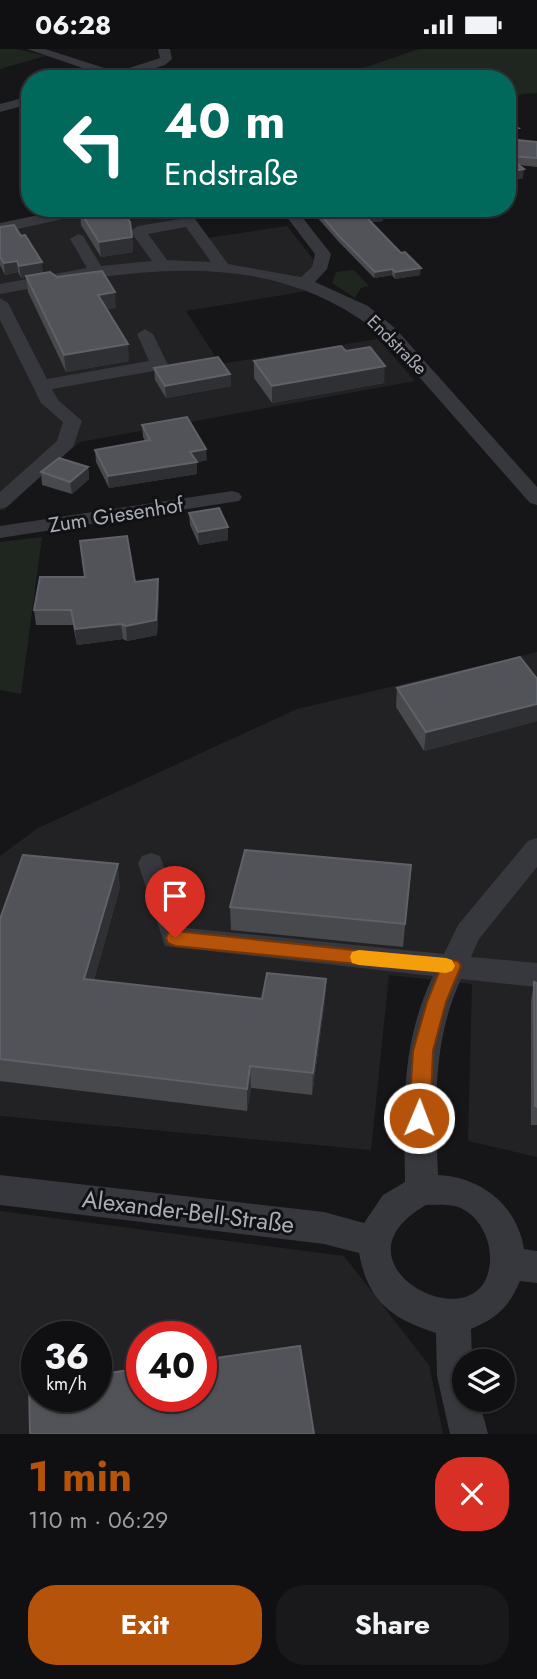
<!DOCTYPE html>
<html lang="en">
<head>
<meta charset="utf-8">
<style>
  body { margin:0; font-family:Jost,sans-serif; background:#19191b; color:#f1f3f6; height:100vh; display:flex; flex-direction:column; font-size:26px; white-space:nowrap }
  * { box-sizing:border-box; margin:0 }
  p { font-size:23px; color:#9c9d9f }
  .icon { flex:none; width:38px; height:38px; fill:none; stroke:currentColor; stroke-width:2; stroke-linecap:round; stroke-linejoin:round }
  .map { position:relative; height:1385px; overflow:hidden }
  .panel { display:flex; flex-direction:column; background:#101012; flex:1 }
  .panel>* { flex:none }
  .top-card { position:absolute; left:21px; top:21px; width:495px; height:147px; border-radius:28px; box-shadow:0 2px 5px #0004,0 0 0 2px #303032; background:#00695c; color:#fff; overflow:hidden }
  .buttons { position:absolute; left:452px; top:1300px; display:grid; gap:14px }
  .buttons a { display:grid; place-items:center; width:63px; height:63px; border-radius:50%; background:#101012; box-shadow:0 2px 5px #0004,0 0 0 2px #303032; font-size:35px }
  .speed { position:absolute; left:21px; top:1272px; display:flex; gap:14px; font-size:35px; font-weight:700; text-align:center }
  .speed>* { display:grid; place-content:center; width:91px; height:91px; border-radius:50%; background:#101012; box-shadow:0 2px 5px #0004,0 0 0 2px #303032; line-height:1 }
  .speed small { font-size:18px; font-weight:400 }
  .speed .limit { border:10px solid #d22; background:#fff; color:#111 }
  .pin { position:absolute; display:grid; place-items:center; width:60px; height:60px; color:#fff; margin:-72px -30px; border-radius:50% 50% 50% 0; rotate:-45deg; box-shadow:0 0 7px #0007 }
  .pin .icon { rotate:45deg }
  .me { position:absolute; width:77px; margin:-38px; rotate:1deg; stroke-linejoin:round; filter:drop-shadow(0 0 5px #0008) }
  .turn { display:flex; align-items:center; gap:24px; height:147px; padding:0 28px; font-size:32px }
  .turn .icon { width:91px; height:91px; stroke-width:2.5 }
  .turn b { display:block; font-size:49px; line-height:60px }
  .round { display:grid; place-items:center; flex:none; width:74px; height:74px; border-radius:28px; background:#19191b }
  .overview { display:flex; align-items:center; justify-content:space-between; height:119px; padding:0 28px }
  h1 { font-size:42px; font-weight:700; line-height:52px; color:#b45309 }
  .primary-button { display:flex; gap:14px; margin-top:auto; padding:14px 28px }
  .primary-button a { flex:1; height:80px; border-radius:28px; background:#b45309; color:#fff; font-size:28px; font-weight:700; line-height:80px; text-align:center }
  .primary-button a+a { background:#19191b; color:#f1f3f6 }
  .status { display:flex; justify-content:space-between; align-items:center; height:49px; padding:0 35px; background:#101012; direction:ltr }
  .status svg { height:19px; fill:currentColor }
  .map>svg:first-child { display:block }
  .built { fill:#222225; fill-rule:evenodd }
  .green { fill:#1e261f }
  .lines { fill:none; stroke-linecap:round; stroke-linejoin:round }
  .minor { fill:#37383d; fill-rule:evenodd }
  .wall { fill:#47494d }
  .shaded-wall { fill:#2f3033 }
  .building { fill:#525359; stroke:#5f6168; stroke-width:2 }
  .route { fill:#b45309; stroke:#753606; stroke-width:2 }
  .slow { fill:#f59e0b }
  .labels { text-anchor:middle; stroke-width:6; stroke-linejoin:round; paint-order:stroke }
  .far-street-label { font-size:18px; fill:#a8adb8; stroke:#111113 }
  .street-label { font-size:21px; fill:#a8adb8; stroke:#111113 }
  .near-street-label { font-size:24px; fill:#a8adb8; stroke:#111113 }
</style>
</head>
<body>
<div class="status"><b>06:28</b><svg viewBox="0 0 49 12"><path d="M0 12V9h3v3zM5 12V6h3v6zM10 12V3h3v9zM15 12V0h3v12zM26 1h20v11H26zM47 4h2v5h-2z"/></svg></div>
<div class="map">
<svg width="537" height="1385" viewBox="0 0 537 1385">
  <rect width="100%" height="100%" fill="#161618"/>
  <path class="built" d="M113 159H181L207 189 287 177 313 210 312 219 296 232 307 242 186 262 220 315 378 290 415 332 80 393 10 450 5 461 0 462V179Z
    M537 603V1108L468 1092 472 935 389 926 371 1101 0 1067V807L38 779 297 660Z
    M0 1162 344 1207 429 1316 443 1385H0ZM37 1288H96V1348H37ZM142 1288H201V1348H142Z"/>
  <path class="green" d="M0 0H17L45 7 0 20Z
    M419 0H537V44L523 45 508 50V30H331Z
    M354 221 369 237 361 239 355 249 332 234 336 223Z
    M42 488 21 645 0 641V493Z"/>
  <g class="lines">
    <path class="minor" d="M27 0H45L117 23 157 10 160 9 158 0H170L172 10 165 16 130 27 133 30H105L106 27Z
      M30 47V55L0 63V55Z
      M72 159H101L94 163 0 184V174Z
      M187 159 228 215 301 228 312 218 315 205 280 159H295L331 205 327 220 315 233 368 257 396 280 537 438V456L530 454 384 288C270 193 133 221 0 245V235L87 219 70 190 78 185 83 187 101 217 152 212 130 182 138 177 180 170 173 160ZM186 178 211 213 167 211 148 185Z
      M0 249 8 254 47 330 149 312 137 285 145 280 153 285 168 316 159 321 52 340 58 351 82 372 73 398 7 458 0 460V443L57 392 63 373 41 354 0 271Z
      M232 442 239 444 242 448 239 452 0 489V477Z
      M537 789V818L479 890 471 908 537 914V938L461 930C432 993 435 1058 438 1126 481 1128 517 1156 524 1200L537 1202V1234L520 1232C509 1258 497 1269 471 1280L472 1312H464V1351H479L488 1385H450L437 1327 436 1284C390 1269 368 1252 359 1204L324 1195 0 1156V1126L324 1163 364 1174 383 1146 405 1133C404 1059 400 996 433 927L165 897 138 814 142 807 151 804 160 807 186 879 444 905 458 876 528 792ZM426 1156C436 1156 448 1155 458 1158 482 1167 494 1197 489 1220 475 1294 324 1214 426 1156Z"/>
  </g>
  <path class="wall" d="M508 72 518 79 517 87H508Z
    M508 90 537 93V118L519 116 523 129 508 132Z
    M309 159H377L383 172 371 173 420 226 395 230 392 226 374 229 338 192Z
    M80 162 132 188 133 203 101 208 81 176Z
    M0 178 43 224 57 228 116 259 107 260 129 312 66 323 28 243 26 228 21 229 18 223 5 226 0 216Z
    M254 312 384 334 272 354 254 329Z
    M154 319 230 325 231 337 166 349 155 331Z
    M142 376 207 411 197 413V425L109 439 96 413 95 401 145 392 143 388Z
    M88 418 89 430 72 445 42 436 41 423Z
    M189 464 228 491 199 496 190 476Z
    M135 533 159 545 157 586 127 592 123 590 77 596 73 576H36L34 561Z
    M537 630V672L424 702 396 658 397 639Z
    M411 816 403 898 231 881 230 858Z
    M120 838 94 931 262 950 326 930 325 952 312 1046 251 1039 247 1062 0 1032V870Z
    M534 933 537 934V1076H531V952Z"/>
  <path class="shaded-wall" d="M524 120 523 129 508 132V123Z
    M384 166 383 172 366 174V168Z
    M132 188 133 203 101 208 99 193Z
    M17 212 18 223 5 226 4 214Z
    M42 213 43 224 21 229 19 217Z
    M421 219 420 226 395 230V223Z
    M392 220V226L374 229 375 223Z
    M115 243 116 259 99 261 98 246Z
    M128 295 129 312 66 323 64 306Z
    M385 317 384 334 272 354V337Z
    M230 325 231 337 166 349 165 337Z
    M206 400 207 411 195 414 197 413V425L109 439 108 427 190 403Z
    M88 418 89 430 72 445 70 433Z
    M228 478V491L199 496 198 483Z
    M158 530 159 545 157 586 127 592 126 577Z
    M121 575 123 590 77 596 75 580Z
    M537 655V672L424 702 426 683Z
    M118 815 120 838 88 952 84 930Z
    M326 930 325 952 312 1046 313 1024Z
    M250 1017 251 1039 247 1062V1040Z"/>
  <path class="building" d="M508 72 518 79H508Z
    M508 90 537 93V109L508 107Z
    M508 108 524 120 508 123Z
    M97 159H120L130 173 132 188 99 193 80 162Z
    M315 159H377L384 166 366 168 401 204 405 203 421 219 395 223 392 220 375 223 338 186Z
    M14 176 21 187 25 186 42 213 19 217 17 212 4 214 0 208V178Z
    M102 222 115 243 98 246 128 295 64 306 26 227 50 223 57 228Z
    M341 297 346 302 370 298 385 317 272 337 254 312Z
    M218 308 230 325 165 337 154 319Z
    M187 368 206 400 190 403 197 413 108 427 95 401 150 391 142 376Z
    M59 409 88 418 70 433 41 423Z
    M219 459 228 478 198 483 189 464Z
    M127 487 135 533 158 530 156 571 126 577 121 575 75 580 71 561H34L40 528H85L80 492Z
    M520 608 537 630V655L426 683 397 639Z
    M245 801 411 816 405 875 230 858Z
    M23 806 118 815 84 930 262 950 267 924 326 930 313 1024 250 1017 247 1040 0 1010V870Z
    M534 933 537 934V1058L535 1057Z
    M300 1297 314 1385H30L29 1335 37 1334V1348H96V1326L142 1319V1348H201V1311Z"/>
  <path class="route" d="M175 882 458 912 461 917 446 953 433 1002 430 1069 427 1076 419 1078 412 1076 409 1069 413 1002 427 953 439 923 175 897 168 894 166 889 168 884Z"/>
  <path class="slow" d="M359 901 446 909 452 911 455 917 452 922 446 924 359 916 352 914 350 908 352 903Z"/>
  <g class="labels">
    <g class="far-street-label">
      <text transform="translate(397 296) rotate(45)" y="6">Endstraße</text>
    </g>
    <g class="street-label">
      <text transform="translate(116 466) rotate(-9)" y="7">Zum Giesenhof</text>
    </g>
    <g class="near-street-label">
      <text transform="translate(188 1163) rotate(7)" y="8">Alexander-Bell-Straße</text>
    </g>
  </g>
</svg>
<div class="buttons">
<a><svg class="icon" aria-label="layers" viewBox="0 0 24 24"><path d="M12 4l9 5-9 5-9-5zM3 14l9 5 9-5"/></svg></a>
</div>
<div class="speed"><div>36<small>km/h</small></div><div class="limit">40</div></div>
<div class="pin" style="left:175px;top:889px;background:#d93025"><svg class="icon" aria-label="arrive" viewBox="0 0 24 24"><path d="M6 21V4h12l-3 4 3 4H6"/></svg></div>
<svg class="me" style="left:419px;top:1069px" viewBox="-20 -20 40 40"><circle r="17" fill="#b45309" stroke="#fff" stroke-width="3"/><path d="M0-11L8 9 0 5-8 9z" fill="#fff"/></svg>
<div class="top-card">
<div class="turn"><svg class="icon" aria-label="left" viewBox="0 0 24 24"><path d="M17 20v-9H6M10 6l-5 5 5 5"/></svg><div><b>40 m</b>Endstraße</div></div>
</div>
</div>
<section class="panel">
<div class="overview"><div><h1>1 min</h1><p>110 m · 06:29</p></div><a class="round" style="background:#d93025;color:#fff"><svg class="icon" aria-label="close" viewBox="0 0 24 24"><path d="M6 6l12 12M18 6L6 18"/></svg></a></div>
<div class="primary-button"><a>Exit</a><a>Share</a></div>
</section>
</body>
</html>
